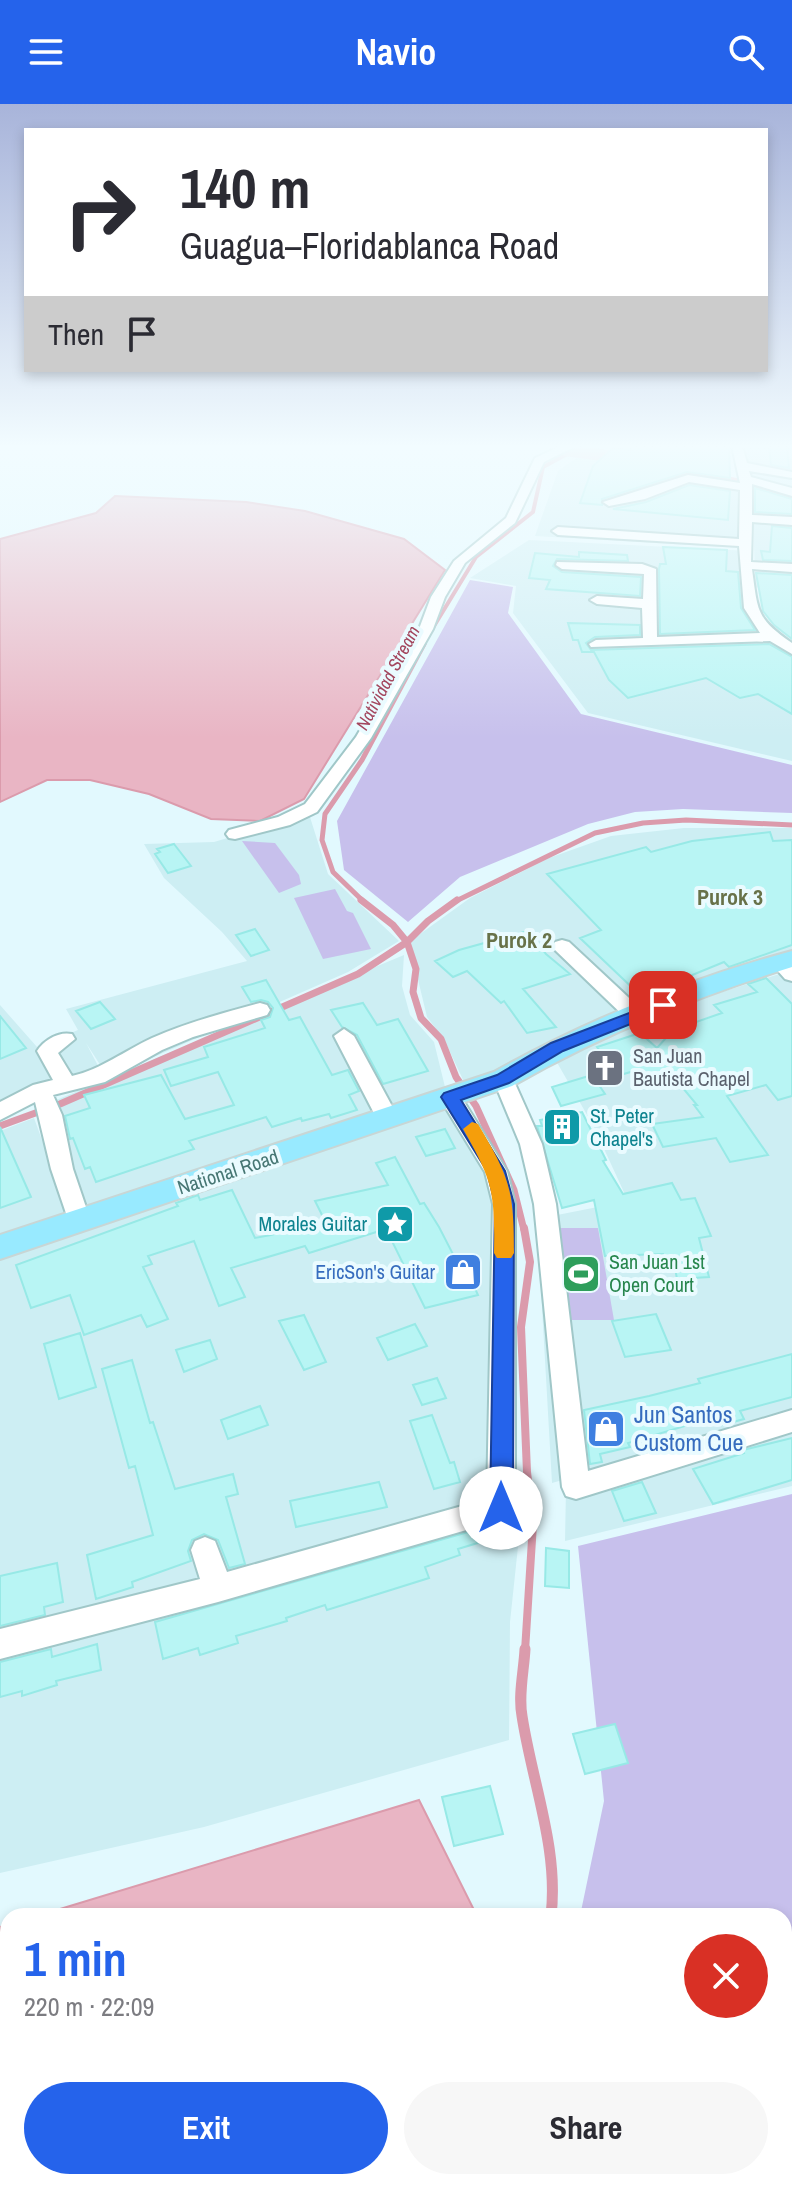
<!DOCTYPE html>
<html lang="en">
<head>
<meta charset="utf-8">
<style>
  body { margin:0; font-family:"Archivo Narrow",sans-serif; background:#f7f7f7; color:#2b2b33; height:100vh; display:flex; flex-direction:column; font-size:30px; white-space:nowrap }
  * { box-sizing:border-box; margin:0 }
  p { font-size:26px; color:#7c7c81 }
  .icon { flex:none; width:44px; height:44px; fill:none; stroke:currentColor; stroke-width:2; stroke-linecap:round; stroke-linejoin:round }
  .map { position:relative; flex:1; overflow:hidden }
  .sheet { position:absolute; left:0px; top:1804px; width:792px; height:282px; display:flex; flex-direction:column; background:#fff; border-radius:24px 24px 0 0; box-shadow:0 4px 12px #0003 }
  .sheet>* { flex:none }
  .top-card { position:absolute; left:24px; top:24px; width:744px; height:244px; border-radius:0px; box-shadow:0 4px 12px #0003; background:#fff; color:#2b2b33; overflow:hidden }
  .pin { position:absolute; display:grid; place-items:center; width:68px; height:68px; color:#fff; margin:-34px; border-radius:16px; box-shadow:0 4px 12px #0006 }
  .me { position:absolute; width:88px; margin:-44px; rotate:0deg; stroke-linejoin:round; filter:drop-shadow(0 0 6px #0008) }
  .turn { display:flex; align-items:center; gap:28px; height:168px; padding:0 24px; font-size:36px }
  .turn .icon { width:104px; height:104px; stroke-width:2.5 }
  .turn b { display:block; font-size:56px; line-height:68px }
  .then { display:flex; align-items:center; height:76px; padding:0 24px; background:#0003; gap:16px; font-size:30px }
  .round { display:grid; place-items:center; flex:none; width:84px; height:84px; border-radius:42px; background:#f7f7f7 }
  .overview { display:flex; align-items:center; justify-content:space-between; height:136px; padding:0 24px }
  h1 { font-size:48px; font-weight:800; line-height:60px; color:#2563eb }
  .cta { display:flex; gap:16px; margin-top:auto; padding:16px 24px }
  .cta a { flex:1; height:92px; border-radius:48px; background:#2563eb; color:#fff; font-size:32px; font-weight:800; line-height:92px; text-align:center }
  .cta a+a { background:#f7f7f7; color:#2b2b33 }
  header { display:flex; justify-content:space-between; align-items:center; height:104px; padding:0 24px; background:#2563eb; color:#fff; font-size:36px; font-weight:800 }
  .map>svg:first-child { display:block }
  .residential { fill:#cdeef3 }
  .green { fill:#c7c0ec }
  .water { fill:#e9b5c4; stroke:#db9bac; stroke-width:2 }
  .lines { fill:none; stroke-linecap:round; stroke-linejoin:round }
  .stream-far4 { stroke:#db9bac; stroke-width:4 }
  .stream-far3 { stroke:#db9bac; stroke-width:5 }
  .stream-far2 { stroke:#db9bac; stroke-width:7 }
  .stream-far1 { stroke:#db9bac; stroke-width:8 }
  .stream { stroke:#db9bac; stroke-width:11 }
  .river { fill:#e9b5c4; fill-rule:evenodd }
  .building { fill:#b8f5f4; stroke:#97e9e6; stroke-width:2 }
  .minor-casing { stroke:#a0c7c8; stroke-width:4 }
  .major-casing { stroke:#c8d6d5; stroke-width:4 }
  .minor { fill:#fff; fill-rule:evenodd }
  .major { fill:#98eaff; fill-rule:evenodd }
  .route { fill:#2563eb; stroke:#184099; stroke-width:2 }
  .slow { fill:#f59e0b }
  .labels { text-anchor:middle; stroke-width:8; stroke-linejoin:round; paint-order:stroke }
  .far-water-label { font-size:18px; font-style:italic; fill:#a3465e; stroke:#eafbff }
  .worship-label { font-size:20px; fill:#5b616d; stroke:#eafbff; text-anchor:start }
  .culture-label { font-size:20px; fill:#0d838f; stroke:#eafbff; text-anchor:start }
  .street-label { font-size:20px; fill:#477774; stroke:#eafbff }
  .leisure-label { font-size:20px; fill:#27864d; stroke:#eafbff; text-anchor:start }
  .shop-label { font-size:20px; fill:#366cbe; stroke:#eafbff; text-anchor:end }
  .neighbourhood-label { font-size:22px; font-weight:bold; fill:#687249; stroke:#eafbff }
  .near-shop-label { font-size:24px; fill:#366cbe; stroke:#eafbff; text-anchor:start }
</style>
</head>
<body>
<header><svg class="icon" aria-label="menu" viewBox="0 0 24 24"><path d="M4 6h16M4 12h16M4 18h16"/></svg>Navio<svg class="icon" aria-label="search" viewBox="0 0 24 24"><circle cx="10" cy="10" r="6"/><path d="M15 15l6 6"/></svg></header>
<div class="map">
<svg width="792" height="2085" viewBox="0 0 792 2085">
  <rect width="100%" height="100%" fill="#e2f9fe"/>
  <path class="residential" d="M740 342H792V389L752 379Z
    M585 348 675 366 700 376 744 381 740 444 535 432 558 367Z
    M752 383 792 392V475L755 469Z
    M529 436 750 447V470L770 471 775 483 745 484 767 532 792 548V657L588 609 513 509 516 482 470 474Z
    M309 710 328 770 399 837 348 868 108 973 86 939 104 973 0 1014V901L37 943 78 926 66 905 247 857 222 828 164 774 144 740 214 738Z
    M684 724H792V857L465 980 444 935 427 913 409 838 470 794 549 754 611 732Z
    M404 851 402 882 410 911 434 938 445 983 78 1106 42 1002Z
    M792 866V1309L552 1379 537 1115 628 1097 594 1023 555 955 700 895Z
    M457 991 503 1080 504 1155 491 1160 494 1404 522 1405 510 1518 509 1636 204 1723 0 1769V1156Z
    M34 1014 69 1110 0 1132V1027Z
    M792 1316V1382L565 1437 566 1385Z"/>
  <path class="green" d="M470 476 513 483 508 509 581 610 792 661V709L683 705 635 708 588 720 460 773 408 818 344 766 337 717Z
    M242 737 275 739 299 771 301 780 279 789Z
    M335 785 347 807 353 809 371 845 323 855 294 794Z
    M549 1124H598L614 1216H561Z
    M792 1390V2085H520L522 2078H784V1812H580L604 1697 578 1442Z"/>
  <path class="water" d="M115 392 246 398 305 407 404 435 445 466 304 695 260 717 211 715 149 690 90 676H47L0 698V435L96 409Z
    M419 1696 477 1812H37Z
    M8 1821V2077L0 2081V1823Z
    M114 2078H422L419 2085H97Z"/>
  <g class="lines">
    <path class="stream-far4" d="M431 527 476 453 533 408 543 363 582 342
      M423 542 425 538"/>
    <path class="stream-far3" d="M364 798 333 768 322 736 325 710 362 656 424 540
      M454 798 595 729 643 719 686 716 792 721"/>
    <path class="stream-far2" d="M361 796 393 821 407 838 416 865 413 888 421 914 441 935 456 973 476 1002 514 1086 524 1126
      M0 1022 60 1000 358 870 407 838 428 817 457 796"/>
    <path class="stream-far1" d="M524 1124 530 1158 521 1223 527 1368 533 1420 525 1547"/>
    <path class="stream" d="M525 1545C524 1566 518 1591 522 1612 532 1678 559 1745 551 1812
      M502 2085 503 2078"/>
    <path class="river" d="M571 342 602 345 792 386V398L602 357 564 352 561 348Z"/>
  </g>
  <path class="building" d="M631 342H729L730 374 687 368 602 395V401L580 399 593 362 613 344 631 346Z
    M769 342H787L789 364 771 361Z
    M689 381 730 387 728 416 613 405 646 398Z
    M755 384 792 395V410L755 408Z
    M772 422 792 424V457L763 456 761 447 770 448Z
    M663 443 727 446 726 467 738 468 741 504 755 526 660 530 659 465 660 460H666Z
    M579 448 627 451 628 457 557 455 553 462 562 468 641 473 640 492 546 485 550 476 529 474 535 449 579 453Z
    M756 469 792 471V535L774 521 763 507Z
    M568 519 640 521V531L595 533 586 539 591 546 769 540 792 553V610L758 590 740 594 706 574 628 594 609 576 594 548H582L578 536H573Z
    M770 728 773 737 792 736V841L729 863 724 858 641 892 580 834 601 826 547 770 646 743 651 748 692 737Z
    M174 740 191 762 168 769 155 750 160 748 157 745Z
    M255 825 269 846 251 852 236 831Z
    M524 828H529L546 850 570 870 523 885 556 923 527 929 504 897 501 899 467 867 453 873 435 857 459 846Z
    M766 874 792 900V992L778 996 766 981 727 992 768 1051 730 1058 716 1034 663 1043 652 1020 703 1013 694 1001H697L673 972 653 979 641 965 603 976 591 960 607 956 597 943 640 929 657 944 673 926 722 909 714 901 757 888 748 880Z
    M266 876 289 916 300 913 332 971 348 966 359 987 349 991 357 1006 331 1014 329 1010 302 1017 301 1014 272 1023 266 1013 189 1037 194 1045 96 1078 90 1063 85 1065 73 1034 70 1035 65 1012 90 1004 84 991 161 971 185 1015 234 1001 218 968 171 982 164 966 208 953 204 943 265 924 261 916 270 913 273 904 268 898 261 896 251 898 242 883Z
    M100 898 115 915 91 925 76 907Z
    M363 899 377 921 398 915 428 967 383 980 357 931 342 923 331 906Z
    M0 912 26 944 0 955Z
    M592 971 605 990 561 1002 552 983Z
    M582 1008 606 1056 603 1057 623 1090 672 1079 681 1096 695 1094 711 1132 699 1134 709 1173 677 1175 675 1164H667L663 1150 605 1152 594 1096 562 1104 537 1022H542L540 1016Z
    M0 1023 31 1093 0 1104Z
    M445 1025 455 1044 426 1052 416 1033Z
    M395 1053 420 1100 424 1099 439 1123 458 1160 463 1158 478 1191 425 1204 386 1125 309 1149 305 1142 231 1164 245 1193 219 1202 194 1137 148 1152 152 1160 143 1163 168 1215 147 1223 141 1211 84 1231 70 1191 31 1204 16 1161 178 1102 176 1099 198 1091 200 1096 232 1086 255 1134 271 1131 324 1115 315 1097 388 1081 376 1059Z
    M656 1210 671 1246 625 1253 612 1217Z
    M304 1211 326 1258 304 1266 279 1217Z
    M415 1220 427 1242 388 1256 377 1234Z
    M80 1229 96 1283 59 1295 44 1240Z
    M210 1236 217 1255 184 1268 176 1246Z
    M792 1250V1293L740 1307 744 1315 722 1321 718 1312 628 1339 630 1343 600 1350 602 1358 590 1360 584 1306 649 1292 700 1279 698 1275Z
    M132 1256 150 1319 153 1318 175 1385 233 1370 238 1390 226 1393 245 1460 229 1464 218 1436 204 1430 192 1436 188 1447 191 1457 132 1478 133 1483 96 1495 87 1451 153 1431 135 1362 129 1364 102 1265Z
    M437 1274 446 1294 422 1301 413 1281Z
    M260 1302 268 1321 228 1335 221 1316Z
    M432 1311 450 1359 454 1358 460 1378 434 1385 410 1317Z
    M792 1334V1376L713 1400 693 1365 744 1349 743 1346Z
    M379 1378 387 1403 296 1423 290 1397Z
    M642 1378 656 1409 624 1417 612 1387Z
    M489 1422 494 1434 458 1445 460 1451 425 1463 429 1474 327 1506 325 1501 286 1514 287 1517 236 1532 238 1539 200 1551 198 1544 163 1555 155 1518Z
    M546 1444 569 1447V1484L545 1482Z
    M57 1459 63 1498 44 1503 45 1511 0 1522V1472Z
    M97 1540 101 1566 56 1577 57 1581 22 1592V1587L0 1593V1558L51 1545 52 1553Z
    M615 1620 628 1659 585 1670 573 1630Z
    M490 1682 503 1730 454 1742 442 1693Z"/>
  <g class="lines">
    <defs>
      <path id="minor" d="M561 342H576L544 358 515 419 465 459 445 493 433 525 371 634 317 708 290 721 235 735 229 734 226 730 229 726 278 713 305 700 356 633 419 525 431 493 454 457 506 414 535 354Z
        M732 342H742L747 359 792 368V374L749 367 751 373 792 384V392L752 380V411L792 413V421L752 418 751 458 792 460V468L752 465C758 508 756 514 792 539V550L770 537 591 543 589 540 596 536 643 534 642 504 597 500 590 496 597 492 643 495 644 470 562 465 556 461 557 458 642 460 656 465 657 533 760 529 744 504 739 442 558 431 552 427 558 423 739 435 740 386 689 378 645 395 609 402 603 398 688 371 740 379Z
        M562 836 569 838 643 907 646 912 643 917H629L555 846 553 842 555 838Z
        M780 852 792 859V877L785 875 770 858Z
        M260 899 267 901 270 906 267 911 193 933 162 946 105 978 53 991 62 1011 73 1065 91 1118 87 1124 79 1127 71 1124 51 1065 35 998 0 1016V998L33 981 53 976 37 947C44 936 59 927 72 930L75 935 58 949 72 972C102 965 124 947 152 934 186 919 223 909 260 899Z
        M344 925 354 932 399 1015 396 1020H380L377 1015 334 932Z
        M503 968 510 970 513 975 542 1040 556 1100 588 1367 792 1306V1328L576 1395 566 1392 562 1383 534 1100 520 1040 493 975 496 970Z
        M450 986 458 988 507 1067 515 1100V1387L522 1385 532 1389 536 1398 532 1407 218 1498 0 1555V1525L200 1475 191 1446 195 1437 205 1433 215 1437 227 1468 487 1395 493 1100 485 1068 439 993 442 988Z"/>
      <path id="major" d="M792 847V863C695 893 601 931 512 982L0 1155V1131L494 968C587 916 688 875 792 847Z"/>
    </defs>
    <use href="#minor" class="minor-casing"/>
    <use href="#major" class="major-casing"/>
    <use href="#minor" class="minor"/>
    <use href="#major" class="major"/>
  </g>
  <linearGradient id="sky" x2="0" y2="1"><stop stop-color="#a8b4da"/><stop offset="0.54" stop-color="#f2fcff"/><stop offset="1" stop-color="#f2fcff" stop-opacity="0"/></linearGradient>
  <rect width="792" height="634" fill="url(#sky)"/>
  <path class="route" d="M663 896 671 901 668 905 563 947 509 979 461 996 505 1067 514 1100 513 1404 509 1411 501 1414 493 1411 490 1404 495 1100 487 1067 441 993 444 989 497 971 551 939Z"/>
  <path class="slow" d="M472 1018 478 1020C510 1074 514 1086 514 1149L511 1154H497L494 1149C495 1089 493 1077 463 1025Z"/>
  <defs>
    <symbol id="church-square" viewBox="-11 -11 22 22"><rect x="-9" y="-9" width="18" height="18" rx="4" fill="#6b7280" stroke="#eafbff"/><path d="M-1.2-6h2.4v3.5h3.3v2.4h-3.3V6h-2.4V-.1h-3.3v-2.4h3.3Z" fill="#fff"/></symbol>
    <symbol id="building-square" viewBox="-11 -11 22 22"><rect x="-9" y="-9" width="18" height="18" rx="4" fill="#0f9aa8" stroke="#eafbff"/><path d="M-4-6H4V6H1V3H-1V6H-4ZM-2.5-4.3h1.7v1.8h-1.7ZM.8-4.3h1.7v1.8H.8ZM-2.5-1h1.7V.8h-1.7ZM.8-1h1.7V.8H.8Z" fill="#fff"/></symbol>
    <symbol id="sight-square" viewBox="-11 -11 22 22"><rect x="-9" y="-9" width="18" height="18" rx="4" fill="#0f9aa8" stroke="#eafbff"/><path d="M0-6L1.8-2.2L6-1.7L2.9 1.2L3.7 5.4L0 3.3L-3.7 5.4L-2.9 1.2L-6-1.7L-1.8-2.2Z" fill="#fff"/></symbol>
    <symbol id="shop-square" viewBox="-11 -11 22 22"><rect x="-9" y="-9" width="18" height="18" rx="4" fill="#3f7fe0" stroke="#eafbff"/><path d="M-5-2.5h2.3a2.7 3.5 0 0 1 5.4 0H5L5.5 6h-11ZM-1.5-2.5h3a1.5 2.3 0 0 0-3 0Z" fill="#fff"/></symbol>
    <symbol id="stadium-square" viewBox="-11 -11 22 22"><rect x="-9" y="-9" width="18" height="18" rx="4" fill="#2e9e5b" stroke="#eafbff"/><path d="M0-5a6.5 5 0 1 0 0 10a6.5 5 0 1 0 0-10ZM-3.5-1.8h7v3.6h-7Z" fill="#fff"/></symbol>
  </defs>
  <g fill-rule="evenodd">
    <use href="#church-square" x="583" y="942" width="44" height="44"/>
    <use href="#building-square" x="540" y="1001" width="44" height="44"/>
    <use href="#sight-square" x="373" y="1098" width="44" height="44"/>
    <use href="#shop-square" x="441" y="1146" width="44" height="44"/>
    <use href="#stadium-square" x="559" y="1148" width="44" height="44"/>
    <use href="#shop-square" x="584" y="1303" width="44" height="44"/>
  </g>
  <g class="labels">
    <g class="far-water-label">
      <text transform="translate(388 574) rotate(-62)" y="6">Natividad Stream</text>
    </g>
    <g class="worship-label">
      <text x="633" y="959">San Juan<tspan x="633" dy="23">Bautista Chapel</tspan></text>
    </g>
    <g class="culture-label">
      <text x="590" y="1019">St. Peter<tspan x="590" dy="23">Chapel's</tspan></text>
      <text x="367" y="1127" text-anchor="end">Morales Guitar</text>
    </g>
    <g class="street-label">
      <text transform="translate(228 1068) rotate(-18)" y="7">National Road</text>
    </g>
    <g class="leisure-label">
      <text x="609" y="1165">San Juan 1st<tspan x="609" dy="23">Open Court</tspan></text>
    </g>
    <g class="shop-label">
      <text x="435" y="1175">EricSon's Guitar</text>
    </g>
    <g class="neighbourhood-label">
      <text x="730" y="801">Purok 3</text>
      <text x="519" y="844">Purok 2</text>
    </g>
    <g class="near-shop-label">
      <text x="634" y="1319">Jun Santos<tspan x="634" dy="28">Custom Cue</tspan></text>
    </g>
  </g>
</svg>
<div class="pin" style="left:663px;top:901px;background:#d93025"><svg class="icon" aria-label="arrive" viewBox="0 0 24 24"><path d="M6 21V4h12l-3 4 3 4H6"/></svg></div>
<svg class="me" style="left:501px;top:1404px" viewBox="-20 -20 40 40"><circle r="19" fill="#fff"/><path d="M0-13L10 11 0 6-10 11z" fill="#2563eb"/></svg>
<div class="top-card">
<div class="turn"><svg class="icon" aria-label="right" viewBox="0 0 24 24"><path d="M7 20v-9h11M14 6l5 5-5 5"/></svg><div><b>140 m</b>Guagua–Floridablanca Road</div></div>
<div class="then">Then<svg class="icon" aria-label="arrive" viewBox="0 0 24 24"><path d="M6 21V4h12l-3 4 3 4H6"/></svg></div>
</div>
<section class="sheet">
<div class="overview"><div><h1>1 min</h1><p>220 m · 22:09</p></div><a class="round" style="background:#d93025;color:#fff"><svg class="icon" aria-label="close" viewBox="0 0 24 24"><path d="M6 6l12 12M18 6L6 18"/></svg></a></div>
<div class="cta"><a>Exit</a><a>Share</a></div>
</section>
</div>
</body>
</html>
